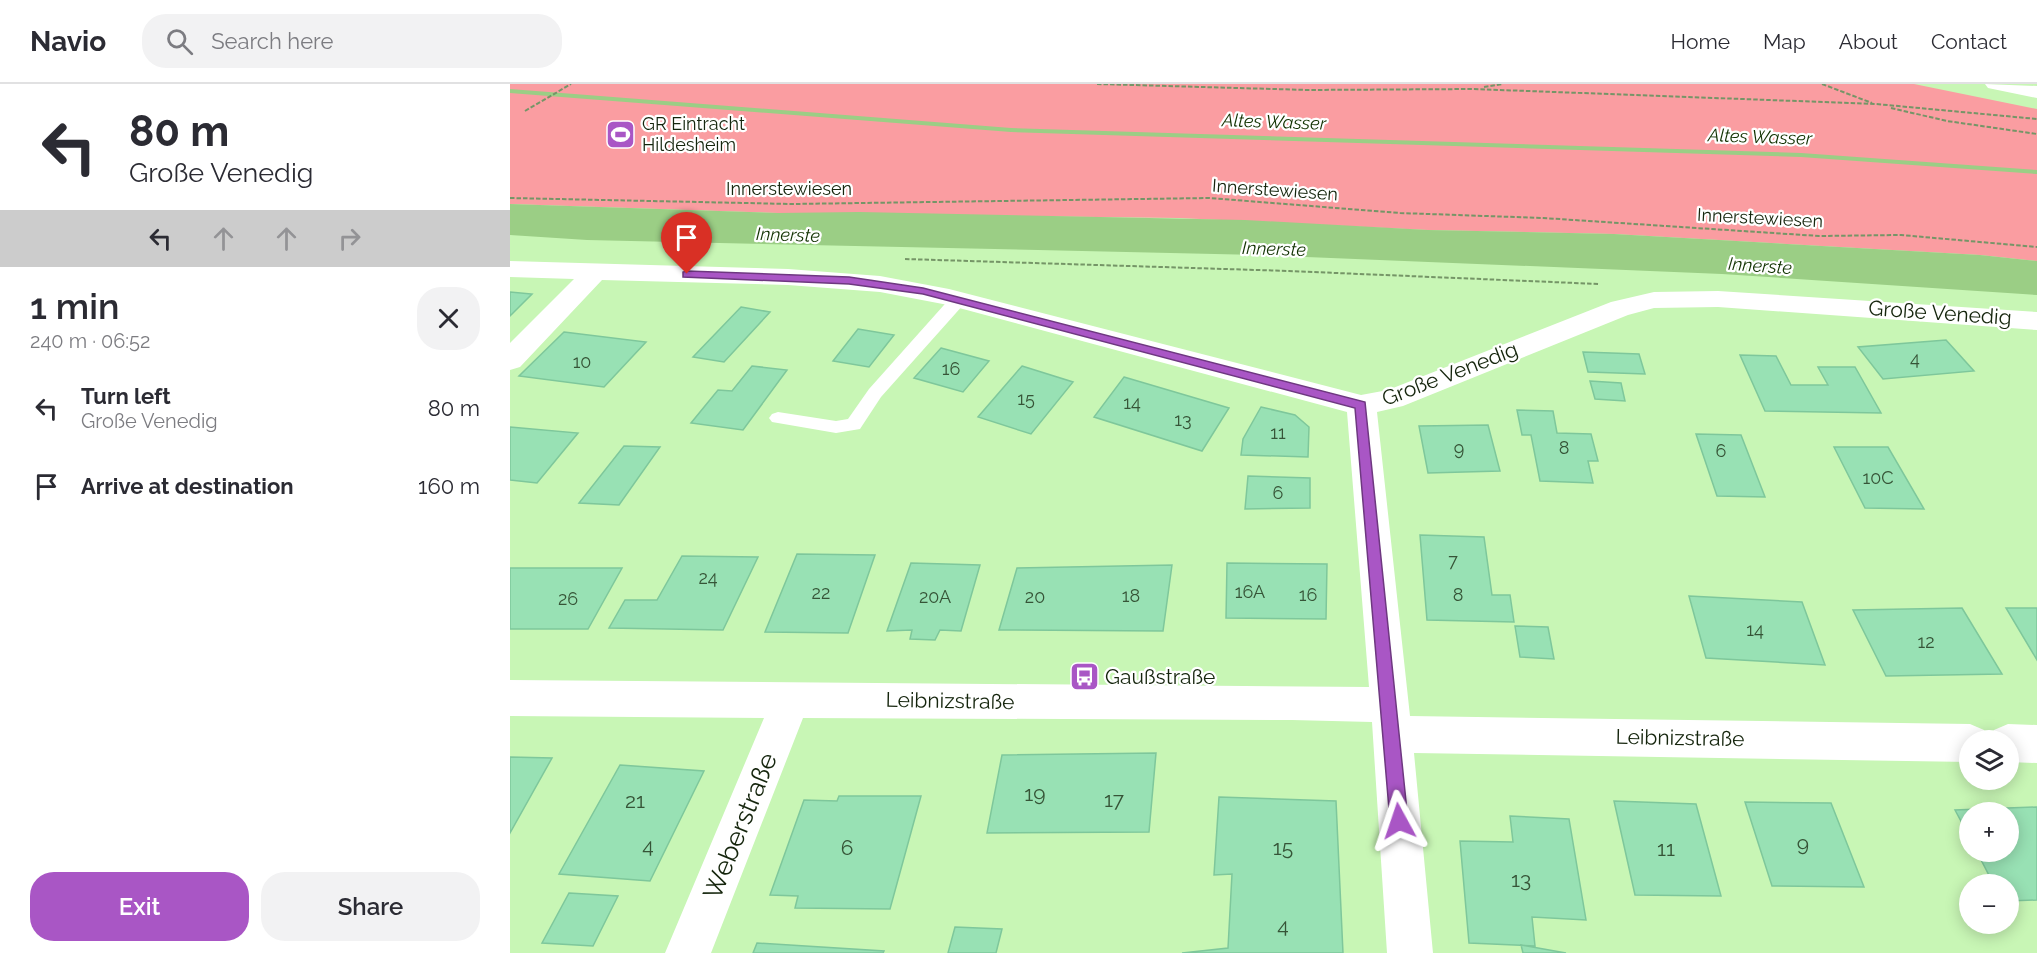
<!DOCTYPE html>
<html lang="en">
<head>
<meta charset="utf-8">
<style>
  body { margin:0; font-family:Raleway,sans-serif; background:#f2f2f3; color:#2b2b33; height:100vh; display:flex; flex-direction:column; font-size:22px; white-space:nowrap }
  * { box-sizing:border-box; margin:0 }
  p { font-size:20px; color:#7c7c81 }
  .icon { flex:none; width:33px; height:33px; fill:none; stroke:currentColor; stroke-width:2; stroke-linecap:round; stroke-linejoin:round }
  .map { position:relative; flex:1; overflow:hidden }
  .drawer { display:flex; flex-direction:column; background:#fff; width:510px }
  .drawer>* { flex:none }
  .hud { background:#fff; color:#2b2b33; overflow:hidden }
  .controls { position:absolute; left:1449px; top:646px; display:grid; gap:12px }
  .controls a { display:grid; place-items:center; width:60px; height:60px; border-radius:50%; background:#fff; box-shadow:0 3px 15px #0003; font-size:30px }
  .pin { position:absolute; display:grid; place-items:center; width:51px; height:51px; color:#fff; margin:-62px -26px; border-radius:50% 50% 50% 0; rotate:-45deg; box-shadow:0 0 6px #0007 }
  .pin .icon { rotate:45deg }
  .me { position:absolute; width:66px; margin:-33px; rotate:355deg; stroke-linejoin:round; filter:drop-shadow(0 0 4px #0008) }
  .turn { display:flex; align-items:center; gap:21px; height:126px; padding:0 30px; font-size:27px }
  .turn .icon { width:78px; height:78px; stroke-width:2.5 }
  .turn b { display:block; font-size:42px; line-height:51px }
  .lanes { display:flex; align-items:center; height:57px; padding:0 30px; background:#0003; justify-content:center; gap:30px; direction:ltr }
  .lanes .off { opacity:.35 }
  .round { display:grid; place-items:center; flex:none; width:63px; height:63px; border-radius:24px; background:#f2f2f3 }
  .head { display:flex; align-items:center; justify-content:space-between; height:102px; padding:0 30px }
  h1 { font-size:36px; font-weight:600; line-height:45px }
  .action { display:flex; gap:12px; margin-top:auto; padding:12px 30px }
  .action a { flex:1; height:69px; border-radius:24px; background:#a956c5; color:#fff; font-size:24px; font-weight:600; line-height:69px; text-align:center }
  .action a+a { background:#f2f2f3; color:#2b2b33 }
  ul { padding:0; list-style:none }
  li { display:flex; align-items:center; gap:18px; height:78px; padding:0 30px }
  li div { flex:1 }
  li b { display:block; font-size:22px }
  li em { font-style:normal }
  header { display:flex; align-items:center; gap:36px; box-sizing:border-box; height:84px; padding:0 30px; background:#fff; border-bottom:2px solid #e1e1e2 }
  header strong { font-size:28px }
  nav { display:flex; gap:33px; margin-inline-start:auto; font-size:21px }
  .search { width:420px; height:54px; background:#f2f2f3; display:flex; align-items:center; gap:15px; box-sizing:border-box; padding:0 21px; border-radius:24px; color:#7c7c81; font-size:22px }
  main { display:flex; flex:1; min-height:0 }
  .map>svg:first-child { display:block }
  .green { fill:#fa9da1 }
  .water { fill:#9bce85 }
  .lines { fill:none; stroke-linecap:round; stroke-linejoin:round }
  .stream { fill:#9bce85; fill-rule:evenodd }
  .building { fill:#98e1b4; stroke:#7ec79b; stroke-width:1.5 }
  .path { stroke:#759567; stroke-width:2; stroke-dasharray:4.5 2; stroke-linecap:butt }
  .service { fill:#fff; fill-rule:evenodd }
  .minor { fill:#fff; fill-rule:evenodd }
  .primary { fill:#fff; fill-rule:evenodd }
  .route { fill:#a956c5; stroke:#6e3880; stroke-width:1.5 }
  .labels { text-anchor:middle; stroke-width:4.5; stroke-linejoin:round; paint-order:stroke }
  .far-water-label { font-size:18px; font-style:italic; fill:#113200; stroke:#fff }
  .far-poi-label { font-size:18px; fill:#15250d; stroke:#fff; text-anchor:start }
  .far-street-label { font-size:18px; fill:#15250d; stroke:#fff }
  .number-label { font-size:18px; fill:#365437 }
  .street-label { font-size:21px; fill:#15250d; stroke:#fff }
  .poi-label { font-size:21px; fill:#15250d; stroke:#fff; text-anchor:start }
  .near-number-label { font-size:21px; fill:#365437 }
  .near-street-label { font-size:26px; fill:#15250d; stroke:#fff }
</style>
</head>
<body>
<header>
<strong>Navio</strong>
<div class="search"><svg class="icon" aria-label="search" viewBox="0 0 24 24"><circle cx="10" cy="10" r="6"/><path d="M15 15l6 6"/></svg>Search here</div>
<nav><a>Home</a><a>Map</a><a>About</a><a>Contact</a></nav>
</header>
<main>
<section class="drawer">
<div class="hud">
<div class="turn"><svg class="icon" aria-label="left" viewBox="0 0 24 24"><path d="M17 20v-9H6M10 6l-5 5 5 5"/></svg><div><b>80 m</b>Große Venedig</div></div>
<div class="lanes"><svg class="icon" aria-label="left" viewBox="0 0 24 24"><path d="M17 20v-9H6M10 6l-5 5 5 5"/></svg><svg class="icon off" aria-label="ahead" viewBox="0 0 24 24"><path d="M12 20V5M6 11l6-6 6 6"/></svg><svg class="icon off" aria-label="ahead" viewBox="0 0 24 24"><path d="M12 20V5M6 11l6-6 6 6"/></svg><svg class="icon off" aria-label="right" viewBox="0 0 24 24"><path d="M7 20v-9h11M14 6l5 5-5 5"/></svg></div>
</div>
<div class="head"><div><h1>1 min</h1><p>240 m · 06:52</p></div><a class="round"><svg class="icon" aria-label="close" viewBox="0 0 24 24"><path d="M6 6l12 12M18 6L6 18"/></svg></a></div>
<ul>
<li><svg class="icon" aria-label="left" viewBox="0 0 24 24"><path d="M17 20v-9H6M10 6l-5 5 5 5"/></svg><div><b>Turn left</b><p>Große Venedig</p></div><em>80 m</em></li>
<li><svg class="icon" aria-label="arrive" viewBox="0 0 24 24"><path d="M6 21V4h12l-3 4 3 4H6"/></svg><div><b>Arrive at destination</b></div><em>160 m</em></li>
</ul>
<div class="action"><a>Exit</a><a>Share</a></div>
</section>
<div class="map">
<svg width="1527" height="869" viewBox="0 0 1527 869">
  <rect width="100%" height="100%" fill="#c8f6b5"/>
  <path class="green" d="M0 0H1404L1527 25V177L1470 171 1104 150 918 146 669 134 268 129 0 120Z"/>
  <path class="water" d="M0 120 268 129 349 128 735 136 918 146 1104 150 1470 171 1527 177V211L1212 190 749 171 77 156 0 151Z"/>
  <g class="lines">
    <path class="stream" d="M0 5 501 44 1291 69 1527 86V90L1291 73 501 48 0 9Z"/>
  </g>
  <path class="building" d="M0 208 22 210 0 232Z
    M231 223 260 228 214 278 183 273Z
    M348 245 384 251 359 283 323 277Z
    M54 248 136 258 94 303 9 292Z
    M1436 256 1464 287 1373 295 1348 263Z
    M431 264 479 277 453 308 404 294Z
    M1073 268 1129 270 1135 290 1078 288Z
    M1230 271 1266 272 1281 301H1318L1308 283H1345L1371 329 1255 327Z
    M242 282 277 286 233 346 181 339 208 306 222 307Z
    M512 282 563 298 521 350 468 333Z
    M614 293 719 324 692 367 584 333Z
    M1080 297 1111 299 1115 317 1085 315Z
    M751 323 785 331 799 343 798 373 731 371 733 355Z
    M1007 326 1043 327 1047 349 1081 350 1088 377H1078L1083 399 1030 397 1021 351H1012Z
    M978 341 990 387 918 389 909 342Z
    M0 343 68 349 27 399 0 396Z
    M1186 350 1231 351 1255 413 1207 412Z
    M114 362 150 363 109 421 69 419Z
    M1324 363H1378L1414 425 1355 424Z
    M738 392 800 394V424L735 425Z
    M910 451 974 453 982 511H1000L1004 538 917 536Z
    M287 470 365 471 338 549 255 548Z
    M172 472 248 473 213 546 99 544 115 516H147Z
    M401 479 470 481 451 547 430 546 425 556 400 555 402 546 377 547Z
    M717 479 817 480 816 535 716 534Z
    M662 481 653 547 489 546 507 484Z
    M0 484H112L78 545H0Z
    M1179 512 1292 518 1315 581 1196 574Z
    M1452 524 1492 590 1376 592 1343 526Z
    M1496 524H1527V576Z
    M1005 542 1038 543 1044 575 1010 573Z
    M646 669 639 748 477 749 492 671Z
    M0 673 42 674 0 749Z
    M110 681 194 687 140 797 49 790Z
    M329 712H411L380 825 285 824 288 812 260 811 294 716 327 717Z
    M709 713 826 717 833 869H672L718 864 722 790 704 791Z
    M1104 717 1186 720 1211 812 1125 811Z
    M1235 718 1321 719 1354 803 1262 802Z
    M1527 723V816L1498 817V801H1484L1467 768H1498V729H1460V754L1445 726Z
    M1000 732 1059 735 1076 836 1022 833 1025 862 959 859 950 757 1003 758Z
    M59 809 108 812 83 862 32 859Z
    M445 843 492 845 486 869H438Z
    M247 859 374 867 373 869H243Z
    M1011 861 1056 869H1013Z"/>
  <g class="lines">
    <path class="path" d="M587 0 798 6 964 5 1366 20 1527 35
      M1312 0 1362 19
      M974 3 993 0
      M1381 24 1437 37 1527 50
      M15 27 61 0
      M0 114 282 120 699 114 890 129 1033 134 1309 152 1391 151 1527 163
      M395 175 779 187 1089 200"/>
    <path class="service" d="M448 211 454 212 456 216 454 220 371 313 350 345 326 349 262 338 259 334 262 330 268 328 326 337 338 335 359 305 442 212Z"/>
    <path class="minor" d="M0 177 278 185 370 192 439 205 851 311 878 306 1101 218 1144 208 1208 207 1527 228V246L1208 223 1144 224 1118 231 893 322 867 328 900 632 1460 640 1474 646 1479 657H1460V678L904 669 923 869H877L862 638 782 636 293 634 201 869H155L254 634 0 632V596L859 603 837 328 438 221 370 208 278 201 92 196 10 283 0 286V259L64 195 0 193Z
      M1498 640 1527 641V679L1498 678V657H1479L1484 646Z"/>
    <path class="primary" d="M1475 0 1527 2V14L1478 4Z"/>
  </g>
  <path class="route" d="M177 187 339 193 413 204 855 318 898 737 895 744 889 746 883 744 880 737 845 324 413 210 339 200 173 193V188Z"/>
  <defs>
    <symbol id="stadium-square" viewBox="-11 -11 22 22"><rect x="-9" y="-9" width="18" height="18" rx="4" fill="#a956c5" stroke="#fff"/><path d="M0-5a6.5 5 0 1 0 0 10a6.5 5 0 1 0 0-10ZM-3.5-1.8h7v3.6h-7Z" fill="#fff"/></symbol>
    <symbol id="bus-square" viewBox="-11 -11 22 22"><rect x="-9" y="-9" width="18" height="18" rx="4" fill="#a956c5" stroke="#fff"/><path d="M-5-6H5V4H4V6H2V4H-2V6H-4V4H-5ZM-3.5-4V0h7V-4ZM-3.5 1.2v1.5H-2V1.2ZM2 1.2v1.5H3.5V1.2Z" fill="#fff"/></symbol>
  </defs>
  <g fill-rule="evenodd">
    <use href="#stadium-square" x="94" y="34" width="33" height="33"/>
    <use href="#bus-square" x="558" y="576" width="33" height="33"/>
  </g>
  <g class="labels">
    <g class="far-water-label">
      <text transform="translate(764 38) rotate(2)" y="6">Altes Wasser</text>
      <text transform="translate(1250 53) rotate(2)" y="6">Altes Wasser</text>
      <text transform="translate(278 151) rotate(2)" y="6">Innerste</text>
      <text transform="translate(764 165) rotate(2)" y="6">Innerste</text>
      <text transform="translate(1250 182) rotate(4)" y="6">Innerste</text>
    </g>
    <g class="far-poi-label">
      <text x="132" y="46">GR Eintracht<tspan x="132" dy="21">Hildesheim</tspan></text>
    </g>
    <g class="far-street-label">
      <text x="279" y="111">Innerstewiesen</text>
      <text transform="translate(765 106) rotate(4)" y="6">Innerstewiesen</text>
      <text transform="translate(1250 134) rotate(3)" y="6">Innerstewiesen</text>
    </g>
    <g class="number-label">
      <text x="1405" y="281">4</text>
      <text x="72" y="284">10</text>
      <text x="441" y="291">16</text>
      <text x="516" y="321">15</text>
      <text x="622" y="325">14</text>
      <text x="673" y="342">13</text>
      <text x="768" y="355">11</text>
      <text x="1054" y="370">8</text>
      <text x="949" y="371">9</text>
      <text x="1211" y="373">6</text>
      <text x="1368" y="400">10C</text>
      <text x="768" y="415">6</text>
      <text x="943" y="483">7</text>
      <text x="198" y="500">24</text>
      <text x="740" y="514">16A</text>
      <text x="311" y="515">22</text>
      <text x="798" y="517">16</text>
      <text x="948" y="517">8</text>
      <text x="621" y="518">18</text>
      <text x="425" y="519">20A</text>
      <text x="525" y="519">20</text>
      <text x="58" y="521">26</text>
      <text x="1245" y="552">14</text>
      <text x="1416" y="564">12</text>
    </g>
    <g class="street-label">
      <text transform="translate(1430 229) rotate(4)" y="7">Große Venedig</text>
      <text transform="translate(940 290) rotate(-21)" y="7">Große Venedig</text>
      <text transform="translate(440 617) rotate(1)" y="7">Leibnizstraße</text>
      <text transform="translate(1170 654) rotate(1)" y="7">Leibnizstraße</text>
    </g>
    <g class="poi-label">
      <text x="595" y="600">Gaußstraße</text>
    </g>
    <g class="near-number-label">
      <text x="525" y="717">19</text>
      <text x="604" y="723">17</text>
      <text x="125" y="724">21</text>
      <text x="1293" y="767">9</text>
      <text x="138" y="769">4</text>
      <text x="337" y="771">6</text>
      <text x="773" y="771">15</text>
      <text x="1156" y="772">11</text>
      <text x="1011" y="803">13</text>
      <text x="773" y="849">4</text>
    </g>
    <g class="near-street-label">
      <text transform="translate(230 742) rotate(-68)" y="9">Weberstraße</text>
    </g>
  </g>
</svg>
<div class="controls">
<a><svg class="icon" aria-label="layers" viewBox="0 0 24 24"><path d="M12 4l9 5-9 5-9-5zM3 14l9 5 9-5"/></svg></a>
<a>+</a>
<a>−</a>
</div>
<div class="pin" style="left:177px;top:190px;background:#d93025"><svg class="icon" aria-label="arrive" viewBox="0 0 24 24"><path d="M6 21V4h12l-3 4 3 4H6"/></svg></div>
<svg class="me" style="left:889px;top:737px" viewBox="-20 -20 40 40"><path d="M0-17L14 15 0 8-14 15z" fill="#a956c5" stroke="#fff" stroke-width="4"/></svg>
</div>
</main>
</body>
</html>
